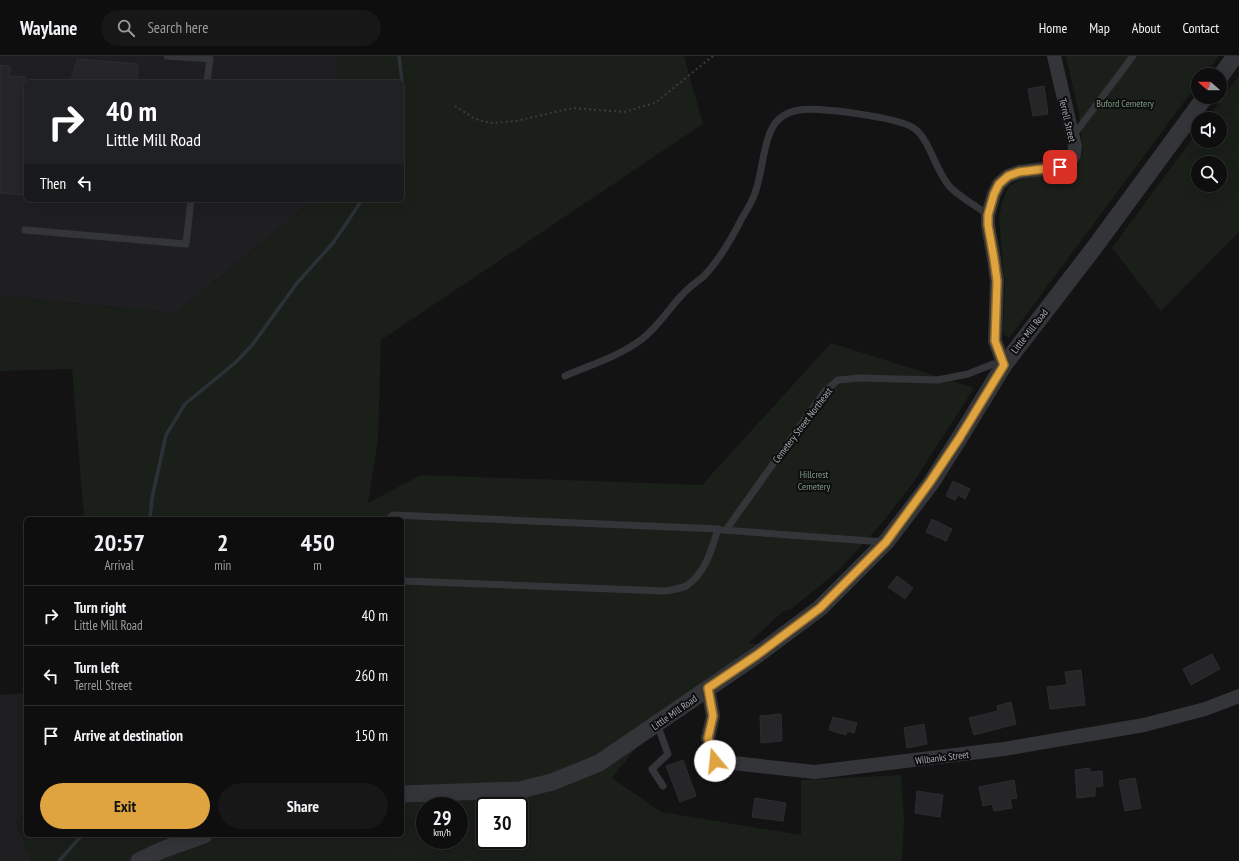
<!DOCTYPE html>
<html lang="en">
<head>
<meta charset="utf-8">
<style>
  body { margin:0; font-family:"PT Sans Narrow",sans-serif; background:#171718; color:#f1f3f6; height:100vh; display:flex; flex-direction:column; font-size:15px; white-space:nowrap }
  * { box-sizing:border-box; margin:0 }
  p { font-size:13px; color:#9b9c9e }
  .icon { flex:none; width:22px; height:22px; fill:none; stroke:currentColor; stroke-width:2; stroke-linecap:round; stroke-linejoin:round }
  .map { position:relative; flex:1; overflow:hidden }
  .sheet { position:absolute; left:24px; top:461px; width:380px; height:320px; display:flex; flex-direction:column; background:#0e0e0f; border-radius:6px; box-shadow:0 4px 16px #0002,0 0 0 1px #2e2e2f }
  .sheet>* { flex:none }
  .guide { position:absolute; left:24px; top:24px; width:380px; height:122px; border-radius:6px; box-shadow:0 4px 16px #0002,0 0 0 1px #2e2e2f; background:#202124; color:#fff; overflow:hidden }
  .needle { width:26px; rotate:290deg }
  .fabs { position:absolute; left:1191px; top:12px; display:grid; gap:8px }
  .fabs a { display:grid; place-items:center; width:36px; height:36px; border-radius:50%; background:#0e0e0f; box-shadow:0 4px 16px #0002,0 0 0 1px #2e2e2f; font-size:20px }
  .speed { position:absolute; left:416px; top:741px; display:flex; gap:8px; font-size:20px; font-weight:700; text-align:center }
  .speed>* { display:grid; place-content:center; width:52px; height:52px; border-radius:50%; background:#0e0e0f; box-shadow:0 4px 16px #0002,0 0 0 1px #2e2e2f; line-height:1 }
  .speed small { font-size:10px; font-weight:400 }
  .speed .limit { border:2px solid #111; border-radius:6px; background:#fff; color:#111 }
  .pin { position:absolute; display:grid; place-items:center; width:34px; height:34px; color:#fff; margin:-17px; border-radius:8px; box-shadow:0 2px 6px #0006 }
  .me { position:absolute; width:44px; margin:-22px; rotate:343deg; stroke-linejoin:round; filter:drop-shadow(0 0 3px #0008) }
  .turn { display:flex; align-items:center; gap:14px; height:84px; padding:0 16px; font-size:18px }
  .turn .icon { width:52px; height:52px; stroke-width:2.5 }
  .turn b { display:block; font-size:28px; line-height:34px }
  .then { display:flex; align-items:center; height:38px; padding:0 16px; background:#0003; gap:8px; font-size:15px }
  .eta { display:flex; justify-content:space-evenly; align-items:center; height:68px; text-align:center }
  .eta b { font-size:24px; font-weight:600; line-height:28px }
  .primary-button { display:flex; gap:8px; margin-top:auto; padding:8px 16px }
  .primary-button a { flex:1; height:46px; border-radius:24px; background:#dfa440; color:#111; font-size:16px; font-weight:600; line-height:46px; text-align:center }
  .primary-button a+a { background:#171718; color:#f1f3f6 }
  ul { padding:0; list-style:none }
  li { display:flex; align-items:center; gap:12px; height:60px; padding:0 16px; border-top:1px solid #2e2e2f }
  li div { flex:1 }
  li b { display:block; font-size:15px }
  li em { font-style:normal }
  header { display:flex; align-items:center; gap:24px; box-sizing:border-box; height:56px; padding:0 20px; background:#0e0e0f; border-bottom:1px solid #2e2e2f }
  header strong { font-size:19px }
  nav { display:flex; gap:22px; margin-inline-start:auto; font-size:14px }
  .search { width:280px; height:36px; background:#171718; display:flex; align-items:center; gap:10px; box-sizing:border-box; padding:0 14px; border-radius:22px; color:#9b9c9e; font-size:15px }
  .map>svg:first-child { display:block }
  .built { fill:#1f1f21 }
  .green { fill:#1a1f1a; fill-rule:evenodd }
  .lines { fill:none; stroke-linecap:round; stroke-linejoin:round }
  .stream { stroke:#2b3237; stroke-width:3.5 }
  .building { fill:#262628; stroke:#2d2d30 }
  .path { stroke:#3a3c40; stroke-width:2; stroke-dasharray:2 3; stroke-linecap:butt }
  .service { stroke:#343539; stroke-width:7 }
  .minor { stroke:#343539; stroke-width:14 }
  .tertiary { stroke:#343539; stroke-width:17 }
  .route-casing { stroke:#916b2a; stroke-width:10 }
  .route { stroke:#dfa440; stroke-width:7 }
  .labels { text-anchor:middle; stroke-width:4; stroke-linejoin:round; paint-order:stroke }
  .park-label { font-size:10px; fill:#7f9d7f; stroke:#0e0e0f }
  .street-label { font-size:10px; fill:#a6aab3; stroke:#0e0e0f }
</style>
</head>
<body>
<header>
<strong>Waylane</strong>
<div class="search"><svg class="icon" aria-label="search" viewBox="0 0 24 24"><circle cx="10" cy="10" r="6"/><path d="M15 15l6 6"/></svg>Search here</div>
<nav><a>Home</a><a>Map</a><a>About</a><a>Contact</a></nav>
</header>
<div class="map">
<svg width="1239" height="805" viewBox="0 0 1239 805">
  <rect width="100%" height="100%" fill="#131314"/>
  <path class="built" d="M0 0H336V26H26V144H314L176 257 0 240Z
    M26 637V756L16 765 32 805H0V639Z"/>
  <path class="green" d="M336 0H684L703 68 381 284 378 383 368 447 421 419 702 429 831 287 974 332 913 427 882 467 838 515 791 553 782 556 749 587 765 589 671 649 612 722 661 756 801 779V724L901 719 904 764 902 805H32L16 765 26 756V779H402V463H84L72 313 0 315V240L176 257 314 144H402V26H336ZM425 750H459V784H425ZM485 750H519V784H485Z
    M1066 0H1219L1204 19H1198V27L1009 282 1004 278 1003 272 1005 231 999 163 1002 146 1008 131 1019 124 1045 118 1068 116 1078 108 1083 96 1079 58Z
    M1239 19V176L1161 255 1112 192 1198 75V85H1220V63H1207ZM1198 107H1220V129H1198Z"/>
  <g class="lines">
    <path class="stream" d="M399 0 402 26
      M150 463 152 442 166 379 185 348 236 306 253 288 297 227 333 187 362 144
      M59 805 82 779"/>
  </g>
  <path class="building" d="M78 3 138 8 137 26H70Z
    M0 9 10 10V20L26 21V139L0 137Z
    M1044 30 1048 58 1033 60 1028 33Z
    M953 425 970 433 965 443 958 439 955 444 946 440Z
    M932 463 952 473 946 485 926 476Z
    M897 520 913 532 905 543 888 531Z
    M1212 598 1220 613 1191 629 1183 613Z
    M1081 614 1085 649 1050 653 1047 631 1067 629 1065 616Z
    M1011 646 1016 668 974 679 969 662 998 655 997 650Z
    M781 658 782 685 761 687 760 660Z
    M833 661 857 667 854 677 847 675 846 679 829 674Z
    M924 668 927 688 907 692 904 672Z
    M683 704 696 740 680 746 666 710Z
    M1090 712V716L1102 715 1103 730 1095 731V740L1077 742 1075 714Z
    M1135 722 1141 752 1125 755 1119 725Z
    M1014 724 1017 742 1010 743 1012 752 994 755 992 748 983 750 979 731Z
    M917 735 943 739 940 761 915 757Z
    M755 742 786 747 783 765 752 761Z"/>
  <g class="lines">
    <path class="path" d="M455 50 475 63 491 67 516 65 573 52 624 56 655 47 713 0"/>
    <path class="service" d="M167 0 210 3 207 26
      M1073 80 1133 0
      M25 174 186 188 191 144
      M565 320C590 309 620 300 642 283 658 271 669 252 683 238 689 231 697 226 704 220 720 203 732 182 742 162 747 154 752 146 755 137 763 117 763 77 779 63 785 58 791 55 799 54 818 51 900 61 915 73 930 84 936 117 951 132 960 141 978 151 988 159
      M389 463 393 459 718 473C712 493 705 518 686 530 680 533 670 534 664 535L402 525
      M723 474 884 486
      M726 474 825 335 838 324 860 322 937 324 968 318 993 308 1003 309
      M657 668 668 698 652 713 663 730"/>
    <path class="minor" d="M1004 309 995 285 997 225 994 203 988 169V159L994 138 999 128 1008 120 1019 116 1060 111 1069 107 1074 99 1075 90 1054 0
      M708 632 713 660 708 682 715 705 815 716 1004 693 1144 669 1205 653 1239 640"/>
    <path class="tertiary" d="M1220 21 1235 0
      M402 738 520 734 552 726 599 707 757 599 820 552 886 486 931 427 960 381 1004 309 1094 192 1205 41
      M139 805 162 794 204 779"/>
  </g>
  <g class="lines">
    <defs>
      <path id="route" d="M715 705 708 682 713 660 708 632 757 599 820 552 886 486 930 426 960 381 1004 309 995 285 997 225 994 203 988 169V159L994 138 999 128 1008 120 1019 116 1060 111"/>
    </defs>
    <use href="#route" class="route-casing"/>
    <use href="#route" class="route"/>
  </g>
  <g class="labels">
    <g class="park-label">
      <text x="1125" y="51">Buford Cemetery</text>
      <text x="814" y="422">Hillcrest<tspan x="814" dy="12">Cemetery</tspan></text>
    </g>
    <g class="street-label">
      <text transform="translate(1068 64) rotate(77)" y="4">Terrell Street</text>
      <text transform="translate(1029 275) rotate(-52)" y="4">Little Mill Road</text>
      <text transform="translate(802 369) rotate(-53)" y="4">Cemetery Street Northeast</text>
      <text transform="translate(674 656) rotate(-35)" y="4">Little Mill Road</text>
      <text transform="translate(942 701) rotate(-7)" y="4">Wilbanks Street</text>
    </g>
  </g>
</svg>
<div class="fabs">
<a><svg class="needle" viewBox="-14 -14 28 28"><path d="M0-13l5 13h-10z" fill="#e53935"/><path d="M0 13l5-13h-10z" fill="#9b9c9e"/></svg></a>
<a><svg class="icon" aria-label="sound" viewBox="0 0 24 24"><path d="M4 9h4l5-4v14l-5-4H4zM17 9q2 3 0 6"/></svg></a>
<a><svg class="icon" aria-label="search" viewBox="0 0 24 24"><circle cx="10" cy="10" r="6"/><path d="M15 15l6 6"/></svg></a>
</div>
<div class="speed"><div>29<small>km/h</small></div><div class="limit">30</div></div>
<div class="pin" style="left:1060px;top:111px;background:#d93025"><svg class="icon" aria-label="arrive" viewBox="0 0 24 24"><path d="M6 21V4h12l-3 4 3 4H6"/></svg></div>
<svg class="me" style="left:715px;top:705px" viewBox="-20 -20 40 40"><circle r="19" fill="#fff"/><path d="M0-13L10 11 0 6-10 11z" fill="#dfa440"/></svg>
<div class="guide">
<div class="turn"><svg class="icon" aria-label="right" viewBox="0 0 24 24"><path d="M7 20v-9h11M14 6l5 5-5 5"/></svg><div><b>40 m</b>Little Mill Road</div></div>
<div class="then">Then<svg class="icon" aria-label="left" viewBox="0 0 24 24"><path d="M17 20v-9H6M10 6l-5 5 5 5"/></svg></div>
</div>
<section class="sheet">
<div class="eta">
<div><b>20:57</b><p>Arrival</p></div>
<div><b>2</b><p>min</p></div>
<div><b>450</b><p>m</p></div>
</div>
<ul>
<li><svg class="icon" aria-label="right" viewBox="0 0 24 24"><path d="M7 20v-9h11M14 6l5 5-5 5"/></svg><div><b>Turn right</b><p>Little Mill Road</p></div><em>40 m</em></li>
<li><svg class="icon" aria-label="left" viewBox="0 0 24 24"><path d="M17 20v-9H6M10 6l-5 5 5 5"/></svg><div><b>Turn left</b><p>Terrell Street</p></div><em>260 m</em></li>
<li><svg class="icon" aria-label="arrive" viewBox="0 0 24 24"><path d="M6 21V4h12l-3 4 3 4H6"/></svg><div><b>Arrive at destination</b></div><em>150 m</em></li>
</ul>
<div class="primary-button"><a>Exit</a><a>Share</a></div>
</section>
</div>
</body>
</html>
